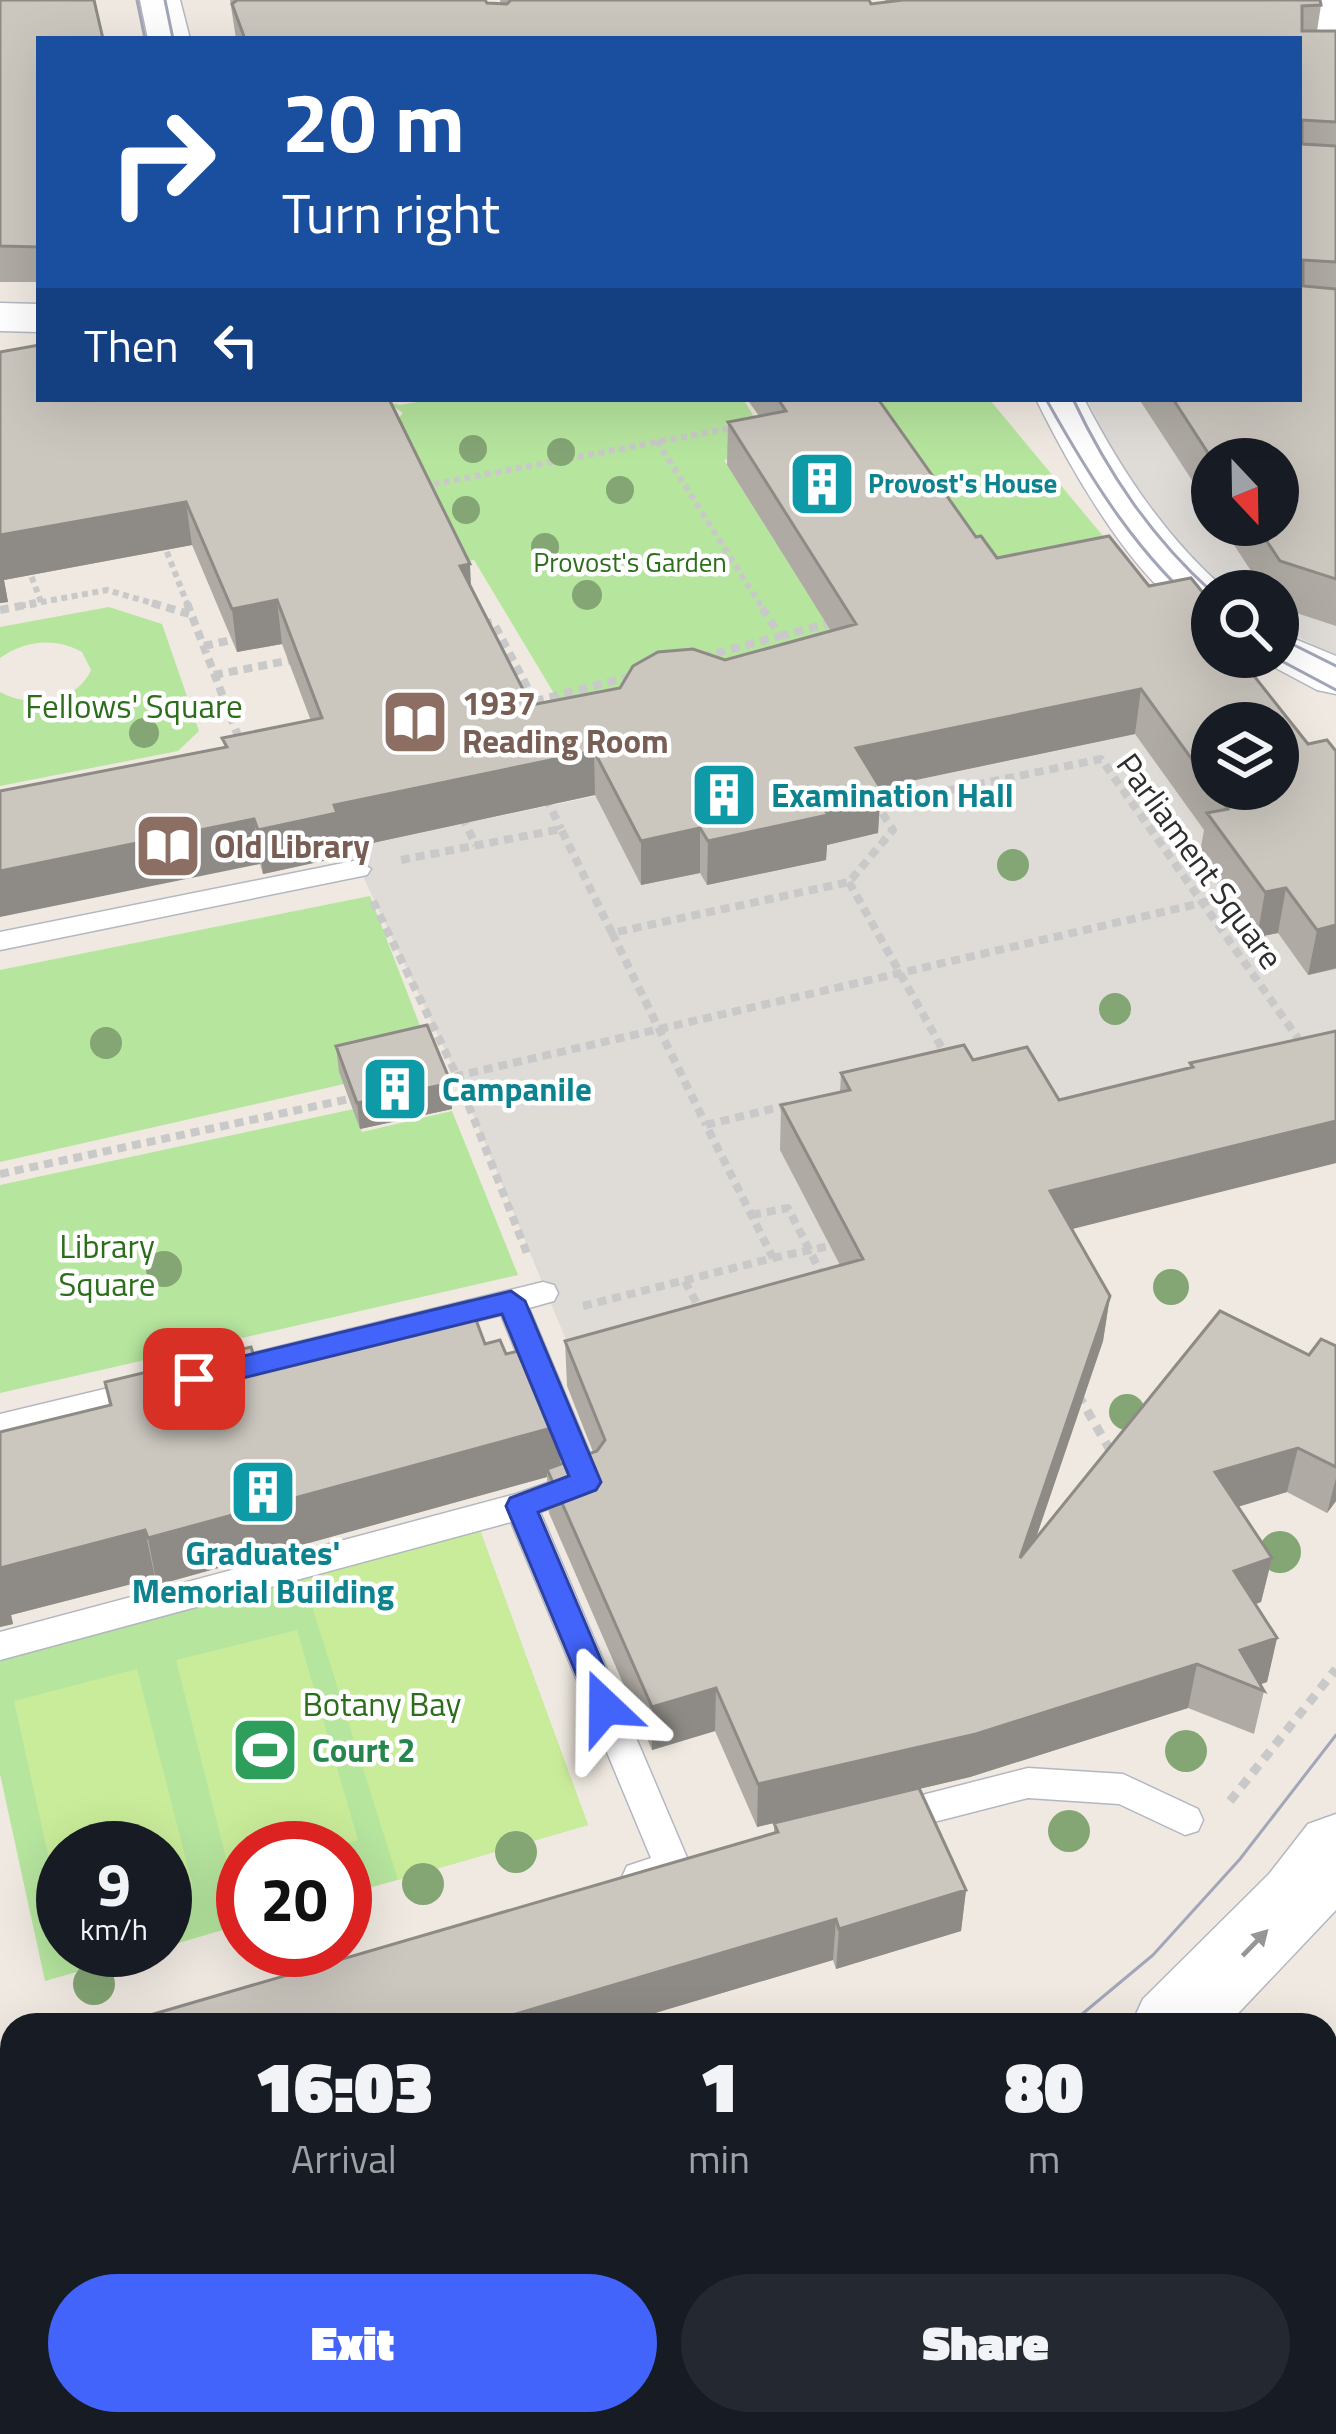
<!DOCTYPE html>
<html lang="en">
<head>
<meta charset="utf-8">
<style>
  body { margin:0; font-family:"Titillium Web",sans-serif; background:#242831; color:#f1f3f6; height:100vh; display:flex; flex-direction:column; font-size:45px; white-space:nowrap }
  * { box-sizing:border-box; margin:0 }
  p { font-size:39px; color:#9ea1a6 }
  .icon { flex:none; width:66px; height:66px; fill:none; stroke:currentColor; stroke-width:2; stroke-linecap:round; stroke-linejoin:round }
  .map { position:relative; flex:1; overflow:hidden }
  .panel { position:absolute; left:0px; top:2013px; width:1338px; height:423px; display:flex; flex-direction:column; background:#171b24; border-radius:36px 36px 0 0; box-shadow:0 12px 48px #0002 }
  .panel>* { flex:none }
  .hud { position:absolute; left:36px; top:36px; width:1266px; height:366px; border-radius:0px; box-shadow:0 12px 48px #0002; background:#1a4fa0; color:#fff; overflow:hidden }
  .needle { width:78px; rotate:158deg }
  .tools { position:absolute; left:1191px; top:438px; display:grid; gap:24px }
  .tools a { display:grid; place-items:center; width:108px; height:108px; border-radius:50%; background:#171b24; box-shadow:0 12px 48px #0002; font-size:60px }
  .speed { position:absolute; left:36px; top:1821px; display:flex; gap:24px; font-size:60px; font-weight:700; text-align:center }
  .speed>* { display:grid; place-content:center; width:156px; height:156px; border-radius:50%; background:#171b24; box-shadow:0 12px 48px #0002; line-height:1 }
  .speed small { font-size:30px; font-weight:400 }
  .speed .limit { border:18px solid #d22; background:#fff; color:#111 }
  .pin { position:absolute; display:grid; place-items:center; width:102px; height:102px; color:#fff; margin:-51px; border-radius:24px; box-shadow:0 6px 18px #0006 }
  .me { position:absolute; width:132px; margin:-66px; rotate:337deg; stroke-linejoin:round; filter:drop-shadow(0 0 9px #0008) }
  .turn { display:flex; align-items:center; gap:42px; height:252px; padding:0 48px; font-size:54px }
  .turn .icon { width:156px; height:156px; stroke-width:2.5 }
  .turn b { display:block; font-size:84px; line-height:102px }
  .then { display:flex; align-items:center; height:114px; padding:0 48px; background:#0003; gap:24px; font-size:45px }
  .eta { display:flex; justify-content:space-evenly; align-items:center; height:204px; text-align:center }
  .eta b { font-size:72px; font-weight:800; line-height:84px }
  .cta { display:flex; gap:24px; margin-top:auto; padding:24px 48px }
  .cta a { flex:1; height:138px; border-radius:72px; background:#4264fb; color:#fff; font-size:48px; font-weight:800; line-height:138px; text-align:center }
  .cta a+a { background:#242831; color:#f1f3f6 }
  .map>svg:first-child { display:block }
  .green { fill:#b6e59e }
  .pitch { fill:#c9ec9a }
  .plaza { fill:#dfdcd8 }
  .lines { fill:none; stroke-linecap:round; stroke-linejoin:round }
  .service-casing { stroke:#b4b7c1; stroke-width:3 }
  .minor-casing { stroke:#b4b7c1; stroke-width:3 }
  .secondary-casing { stroke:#b4b7c1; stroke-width:3 }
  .path-far2 { stroke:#c9c9c9; stroke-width:6; stroke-dasharray:6 4.5; stroke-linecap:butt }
  .path-far1 { stroke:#c9c9c9; stroke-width:8; stroke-dasharray:9 6; stroke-linecap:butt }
  .path { stroke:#c9c9c9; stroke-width:9; stroke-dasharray:10 8; stroke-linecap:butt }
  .service { fill:#fff; fill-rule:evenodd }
  .minor { fill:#fff; fill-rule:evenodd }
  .secondary { fill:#fff; fill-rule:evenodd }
  .tram { stroke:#a3a6b8; stroke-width:3 }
  .tree { fill:#84a574 }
  .wall { fill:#afaba4; fill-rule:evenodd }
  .shaded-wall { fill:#8e8b86 }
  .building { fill:#cbc7bf; stroke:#8e8b86; stroke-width:3 }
  .oneway { fill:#969696 }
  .route { fill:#4264fb; stroke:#2b41a3; stroke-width:3 }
  .labels { text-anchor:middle; stroke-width:9; stroke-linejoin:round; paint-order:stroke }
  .far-culture-label { font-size:27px; font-weight:bold; fill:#0d838f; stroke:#fff; text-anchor:start }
  .far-park-label { font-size:27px; fill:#2c6e1b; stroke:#fff }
  .education-label { font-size:33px; font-weight:bold; fill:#785e54; stroke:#fff; text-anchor:start }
  .park-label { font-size:33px; fill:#2c6e1b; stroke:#fff }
  .culture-label { font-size:33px; font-weight:bold; fill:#0d838f; stroke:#fff; text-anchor:start }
  .street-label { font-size:33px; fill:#2e2e2e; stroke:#fff }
  .leisure-label { font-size:33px; font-weight:bold; fill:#27864d; stroke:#fff; text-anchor:start }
</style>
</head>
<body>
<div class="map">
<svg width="1336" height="2434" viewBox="0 0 1336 2434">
  <rect width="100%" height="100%" fill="#efe9e1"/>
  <path class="green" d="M434 399H743L774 449 724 460 813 602 889 609 582 740 474 560 450 564 387 432 403 413 387 402 400 405Z
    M845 399H989L1118 554 980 583Z
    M109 607 162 624 199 731 178 751 0 786V692C29 708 76 704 91 670L82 652C55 637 25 640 0 658V627Z
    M370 896 427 1044 338 1062 344 1084 0 1162V970Z
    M354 1109 362 1132 452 1111 518 1275 0 1393V1185Z
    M478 1525 588 1825 345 1895V1848H243V1924L165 1947V1848H63V1950H153L45 1981 0 1774V1651Z"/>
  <path class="pitch" d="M478 1525 588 1825 398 1880 301 1571Z
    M297 1630 358 1840 329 1848H243V1871L230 1874 176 1660Z
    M137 1669 193 1887 165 1894V1848H63V1922L14 1701Z"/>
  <path class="plaza" d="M1087 399H1144L1212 510V525H1222L1263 591H1228L1173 536 1119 464Z
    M1278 607 1336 626V657L1278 626Z
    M1150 730 1308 974 1336 969V1076L861 1306 583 1381 457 1076 349 847 596 796 641 885 700 873 708 885 825 860 819 846 877 834 854 793Z
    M446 2424H777L776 2434H442Z"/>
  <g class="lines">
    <defs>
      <path id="service" d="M358 860 371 869 367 875 0 950V932Z
        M543 1282 554 1285 558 1293 554 1301 529 1308 602 1482 597 1491 540 1512 691 1867 686 1878 640 1893 627 1888 622 1877 627 1866 651 1858 511 1522 0 1660V1632L516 1494 567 1476 501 1315 216 1386 205 1382 200 1374 205 1366 216 1362Z
        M146 1379 157 1383 162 1391 157 1399 0 1438V1414Z
        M1028 1768 1123 1774 1198 1809 1203 1820 1198 1831 1185 1835 1119 1804 1028 1798 891 1833 878 1829 873 1818 878 1807 891 1803Z
        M784 2424H826V2434H784Z"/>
      <path id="minor" d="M1309 0H1336V61L1323 58Z"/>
      <path id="secondary" d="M140 0H180L190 39H148Z
        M0 303 39 304V332L0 331Z
        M1036 399H1084C1122 472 1165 537 1227 591H1212V622C1144 605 1066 460 1036 399Z
        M1278 632 1336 656V694L1317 690 1259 659 1278 657Z
        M1336 1814V1910L1227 2025H1131L1143 1999 1269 1874 1308 1824Z
        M0 2308 12 2309V2397L0 2396Z
        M971 2424H1066L1070 2434H976Z"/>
    </defs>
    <use href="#service" class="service-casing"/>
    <use href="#minor" class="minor-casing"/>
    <use href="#secondary" class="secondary-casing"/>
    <path class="path-far2" d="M657 441 761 606
      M423 486 732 428
      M163 542 188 606
      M28 567 41 602
      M20 606 107 590 162 606"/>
    <path class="path-far1" d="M152 603 189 614
      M187 603 240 741
      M0 610 36 603
      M483 624 493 622 540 711
      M780 636 831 623
      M204 646 231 640
      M702 657 780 636 759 603
      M214 675 297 659
      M535 701 636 675
      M546 798 561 829
      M462 817 476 845
      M401 860 561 829 612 933 849 882 893 830 877 805 1101 759 1302 1044
      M849 882 948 1059
      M373 901 457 1076 528 1256
      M612 933 706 1125
      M440 1080 1227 897
      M0 1174 349 1099
      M752 1215 788 1208 822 1275
      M773 1258 829 1246
      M685 1281 700 1310
      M583 1306 773 1258 706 1125 788 1105"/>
    <path class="path" d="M1078 1395 1113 1455
      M1230 1801 1336 1669"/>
    <use href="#service" class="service"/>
    <use href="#minor" class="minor"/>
    <use href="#secondary" class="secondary"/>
    <path class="tram" d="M137 0 145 39
      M165 0 173 39
      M1046 399C1092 481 1139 558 1212 618
      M1073 399C1108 473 1151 537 1212 592
      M1278 637 1336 666
      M1274 657 1336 690
      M1069 2025 1153 1955 1240 1859 1336 1735
      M805 2424V2434"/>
  </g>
  <g class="tree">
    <circle cx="473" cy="449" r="14"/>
    <circle cx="561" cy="452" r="14"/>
    <circle cx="620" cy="490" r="14"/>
    <circle cx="466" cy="510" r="14"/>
    <circle cx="545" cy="547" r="14"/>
    <circle cx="587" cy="595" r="15"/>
    <circle cx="144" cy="733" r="15"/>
    <circle cx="1013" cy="865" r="16"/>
    <circle cx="1115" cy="1009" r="16"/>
    <circle cx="106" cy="1043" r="16"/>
    <circle cx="164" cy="1269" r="18"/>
    <circle cx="1171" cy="1287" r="18"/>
    <circle cx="1127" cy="1412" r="18"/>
    <circle cx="1280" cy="1552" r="21"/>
    <circle cx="1186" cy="1751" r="21"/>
    <circle cx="1069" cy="1831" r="21"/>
    <circle cx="516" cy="1852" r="21"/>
    <circle cx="423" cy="1884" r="21"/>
    <circle cx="94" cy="1984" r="21"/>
  </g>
  <path class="wall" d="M0 0 39 39V282H0Z
    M230 0H485L487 3 501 4 500 0H869L871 4 886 3 885 0H1320L1321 5 1317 31H1336V626L1278 607V591H1264L1221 525H1278L1212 459V511L1139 399H1299V39H236Z
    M0 352 471 589 531 705 620 688 831 631 727 465 728 422 759 416 747 399H878L976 537 997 558 1149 586 1242 661 1308 744 1336 751V969L1308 975 1278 933 1257 937 1199 858 1204 830 1135 734 880 787 878 833 827 845 826 860 707 885 700 873 641 885 595 795 340 850 341 857 263 874 222 738 311 721 282 644 237 652 192 545 4 580 8 602 0 603ZM1212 723 1278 789H1212Z
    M1336 1031V1163L1072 1229 1110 1296 1103 1341 1036 1538 1309 1355 1336 1346V1501L1327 1513 1287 1492 1238 1507 1272 1558 1261 1602 1256 1604 1277 1638 1267 1682 1260 1684 1264 1691 1254 1734 1188 1708 970 1777 919 1789 966 1890 961 1931 836 1969 833 1960 615 2025H116L774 1834V1823L757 1827 715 1731 652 1750 549 1513 547 1477 157 1585 155 1578 11 1615 13 1624 0 1627V1432L109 1405 105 1382 258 1369 388 1338 387 1321 485 1344 506 1354 559 1426 561 1464 593 1452 567 1386 565 1341 840 1265 780 1150 781 1105 840 1092 841 1073 973 1060 1059 1100 1189 1068 1190 1063Z
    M336 1046 452 1109 360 1129 339 1072Z
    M1172 2424H1295L1273 2434H1196Z"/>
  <path class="shaded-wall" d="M186 502 192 545 4 580 8 602 0 603V535Z
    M470 564 472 608 460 566Z
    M277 600 282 644 237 652 232 609Z
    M1141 689 1135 734 854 793 856 748Z
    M594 751 595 795 340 850 341 857 263 874 258 830 334 805Z
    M881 789 878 833 827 845 826 860 707 885 708 841 820 802Z
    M254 819 260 864 0 917V871Z
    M700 828V873L641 885V841Z
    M1286 888 1278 933 1257 937 1265 892Z
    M1336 925V968L1308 975 1317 930Z
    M451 1083 452 1109 360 1129 357 1103Z
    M1336 1121V1163L1044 1236 1050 1191Z
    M1110 1296 1103 1341 1014 1602 1020 1558Z
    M559 1426 561 1473 547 1469V1477L157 1585 148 1538Z
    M1298 1448 1287 1492 1206 1516 1215 1472Z
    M1336 1478V1501L1327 1513Z
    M145 1530 155 1578 11 1615 13 1624 0 1627V1568Z
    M1272 1558 1261 1602 1225 1615 1234 1571Z
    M1277 1638 1267 1682 1253 1687 1240 1650Z
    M1197 1664 1188 1708 970 1777 757 1827 758 1784Z
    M716 1688 715 1731 652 1750V1707Z
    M966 1890 961 1931 836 1969 839 1929Z
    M836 1919 833 1960 615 2025H479Z
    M12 2177V2219L0 2222V2180Z
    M1336 2375V2406L1326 2410V2380Z
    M1263 2424H1295L1273 2434H1259Z"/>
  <path class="building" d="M0 0H94L103 39H39V247L0 246Z
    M237 0H485L487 3 507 4 511 0H869L871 4 903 0H1320L1321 5 1302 6V31H1336V122L1302 120V144L1336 146V262L1303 260V286L1336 289V579L1280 561 1256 525H1278V459H1212L1173 399H1299V39H245L232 4Z
    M39 345V399H389L470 564 460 566 531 705 620 688 633 666 658 652 693 649 725 660 856 624 728 422 786 411 778 399H878L976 537 981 536 997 558 1109 536 1149 586 1191 578 1212 604V657H1239L1308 744 1327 740 1336 751V925L1317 930 1286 888 1265 892 1207 813 1228 809 1213 789H1278V723H1212V787L1141 689 856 748 881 789 820 802 828 815 708 841 700 828 641 841 594 751 334 805 337 813 258 830 254 819 0 871V791L227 747 222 738 322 718 277 600 232 609 186 502 0 535V352Z
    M427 1025 451 1083 357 1103 336 1046Z
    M1336 1031V1121L1050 1191 1110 1296 1020 1558 1220 1311 1309 1355 1321 1339 1336 1346V1467L1298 1448 1215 1472 1272 1558 1234 1571 1277 1638 1240 1650 1264 1691 1197 1664 976 1734 758 1784 716 1688 652 1707 547 1469 597 1451 605 1440 565 1341 863 1259 781 1105 850 1090 841 1073 964 1045 973 1060 1027 1047 1059 1100 1193 1067 1190 1063Z
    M469 1301 485 1344 500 1340 506 1354 527 1349 559 1426 148 1538 145 1530 0 1568V1432L111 1405 105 1382 251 1347 258 1369 393 1337 387 1321Z
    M919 1788 966 1890 839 1929 836 1919 479 2025H116L778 1832 774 1823Z
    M1336 2044V2375L1326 2380V2055Z
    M12 2045V2177L0 2180V2049Z"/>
  <defs><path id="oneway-solid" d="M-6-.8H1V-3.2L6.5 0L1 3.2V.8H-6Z" transform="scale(3)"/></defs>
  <use class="oneway" href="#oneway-solid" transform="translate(1255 1943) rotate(-46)"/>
  <path class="route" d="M511 1291 525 1301 601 1482 596 1490 538 1512 621 1707 617 1716 605 1720 594 1716 590 1707 506 1506 510 1498 569 1476 502 1314 194 1390 179 1379 194 1368Z"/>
  <defs>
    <symbol id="building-square" viewBox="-11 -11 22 22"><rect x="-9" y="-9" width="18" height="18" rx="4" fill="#0f9aa8" stroke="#fff"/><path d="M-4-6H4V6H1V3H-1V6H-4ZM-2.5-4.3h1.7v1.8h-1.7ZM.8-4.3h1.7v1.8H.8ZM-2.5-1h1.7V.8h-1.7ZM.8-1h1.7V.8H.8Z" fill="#fff"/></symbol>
    <symbol id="library-square" viewBox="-11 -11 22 22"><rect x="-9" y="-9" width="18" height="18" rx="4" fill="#8d6e63" stroke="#fff"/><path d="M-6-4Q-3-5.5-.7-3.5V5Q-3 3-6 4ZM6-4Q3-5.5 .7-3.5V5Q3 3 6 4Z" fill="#fff"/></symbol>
    <symbol id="stadium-square" viewBox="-11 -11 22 22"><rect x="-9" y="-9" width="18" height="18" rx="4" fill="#2e9e5b" stroke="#fff"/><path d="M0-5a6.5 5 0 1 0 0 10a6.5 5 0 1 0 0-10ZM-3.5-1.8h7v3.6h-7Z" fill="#fff"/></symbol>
  </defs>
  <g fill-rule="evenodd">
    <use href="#building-square" x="784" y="446" width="76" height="76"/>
    <use href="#library-square" x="377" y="684" width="76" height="76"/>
    <use href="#building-square" x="686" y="757" width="76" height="76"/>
    <use href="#library-square" x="130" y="808" width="76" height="76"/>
    <use href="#building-square" x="357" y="1051" width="76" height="76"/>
    <use href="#building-square" x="225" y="1454" width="76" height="76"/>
    <use href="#stadium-square" x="227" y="1712" width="76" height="76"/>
  </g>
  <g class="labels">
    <g class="far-culture-label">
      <text x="868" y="493">Provost's House</text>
    </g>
    <g class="far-park-label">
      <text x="630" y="572">Provost's Garden</text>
    </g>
    <g class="education-label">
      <text x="462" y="715">1937<tspan x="462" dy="38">Reading Room</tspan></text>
      <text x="214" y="858">Old Library</text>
    </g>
    <g class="park-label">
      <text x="134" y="718">Fellows' Square</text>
      <text x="107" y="1258">Library<tspan x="107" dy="38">Square</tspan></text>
      <text x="382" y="1716">Botany Bay</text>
    </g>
    <g class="culture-label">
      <text x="771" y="807">Examination Hall</text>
      <text x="442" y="1101">Campanile</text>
      <text x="263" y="1565" text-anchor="middle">Graduates'<tspan x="263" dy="38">Memorial Building</tspan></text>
    </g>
    <g class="street-label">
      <text transform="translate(1200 861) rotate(54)" y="12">Parliament Square</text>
    </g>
    <g class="leisure-label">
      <text x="312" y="1762">Court 2</text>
    </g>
  </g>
</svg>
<div class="tools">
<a><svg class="needle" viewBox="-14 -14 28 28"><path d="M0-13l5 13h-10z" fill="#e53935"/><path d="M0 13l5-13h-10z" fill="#9ea1a6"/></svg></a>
<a><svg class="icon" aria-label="search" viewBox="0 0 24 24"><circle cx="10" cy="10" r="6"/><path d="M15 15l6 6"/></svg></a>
<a><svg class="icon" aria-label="layers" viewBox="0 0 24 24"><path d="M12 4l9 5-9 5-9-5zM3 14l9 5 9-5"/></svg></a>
</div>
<div class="speed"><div>9<small>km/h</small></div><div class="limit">20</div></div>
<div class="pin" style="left:194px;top:1379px;background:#d93025"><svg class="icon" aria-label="arrive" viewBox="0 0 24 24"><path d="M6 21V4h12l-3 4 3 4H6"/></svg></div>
<svg class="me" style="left:605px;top:1707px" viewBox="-20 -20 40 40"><path d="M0-17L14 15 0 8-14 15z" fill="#4264fb" stroke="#fff" stroke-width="4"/></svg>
<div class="hud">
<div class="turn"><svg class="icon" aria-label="right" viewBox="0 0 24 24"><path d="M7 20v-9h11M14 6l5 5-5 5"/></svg><div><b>20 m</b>Turn right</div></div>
<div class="then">Then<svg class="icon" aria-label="left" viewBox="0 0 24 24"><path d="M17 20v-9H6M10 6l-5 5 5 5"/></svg></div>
</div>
<section class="panel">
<div class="eta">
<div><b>16:03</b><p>Arrival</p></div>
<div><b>1</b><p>min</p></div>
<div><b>80</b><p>m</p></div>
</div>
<div class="cta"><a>Exit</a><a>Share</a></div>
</section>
</div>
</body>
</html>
